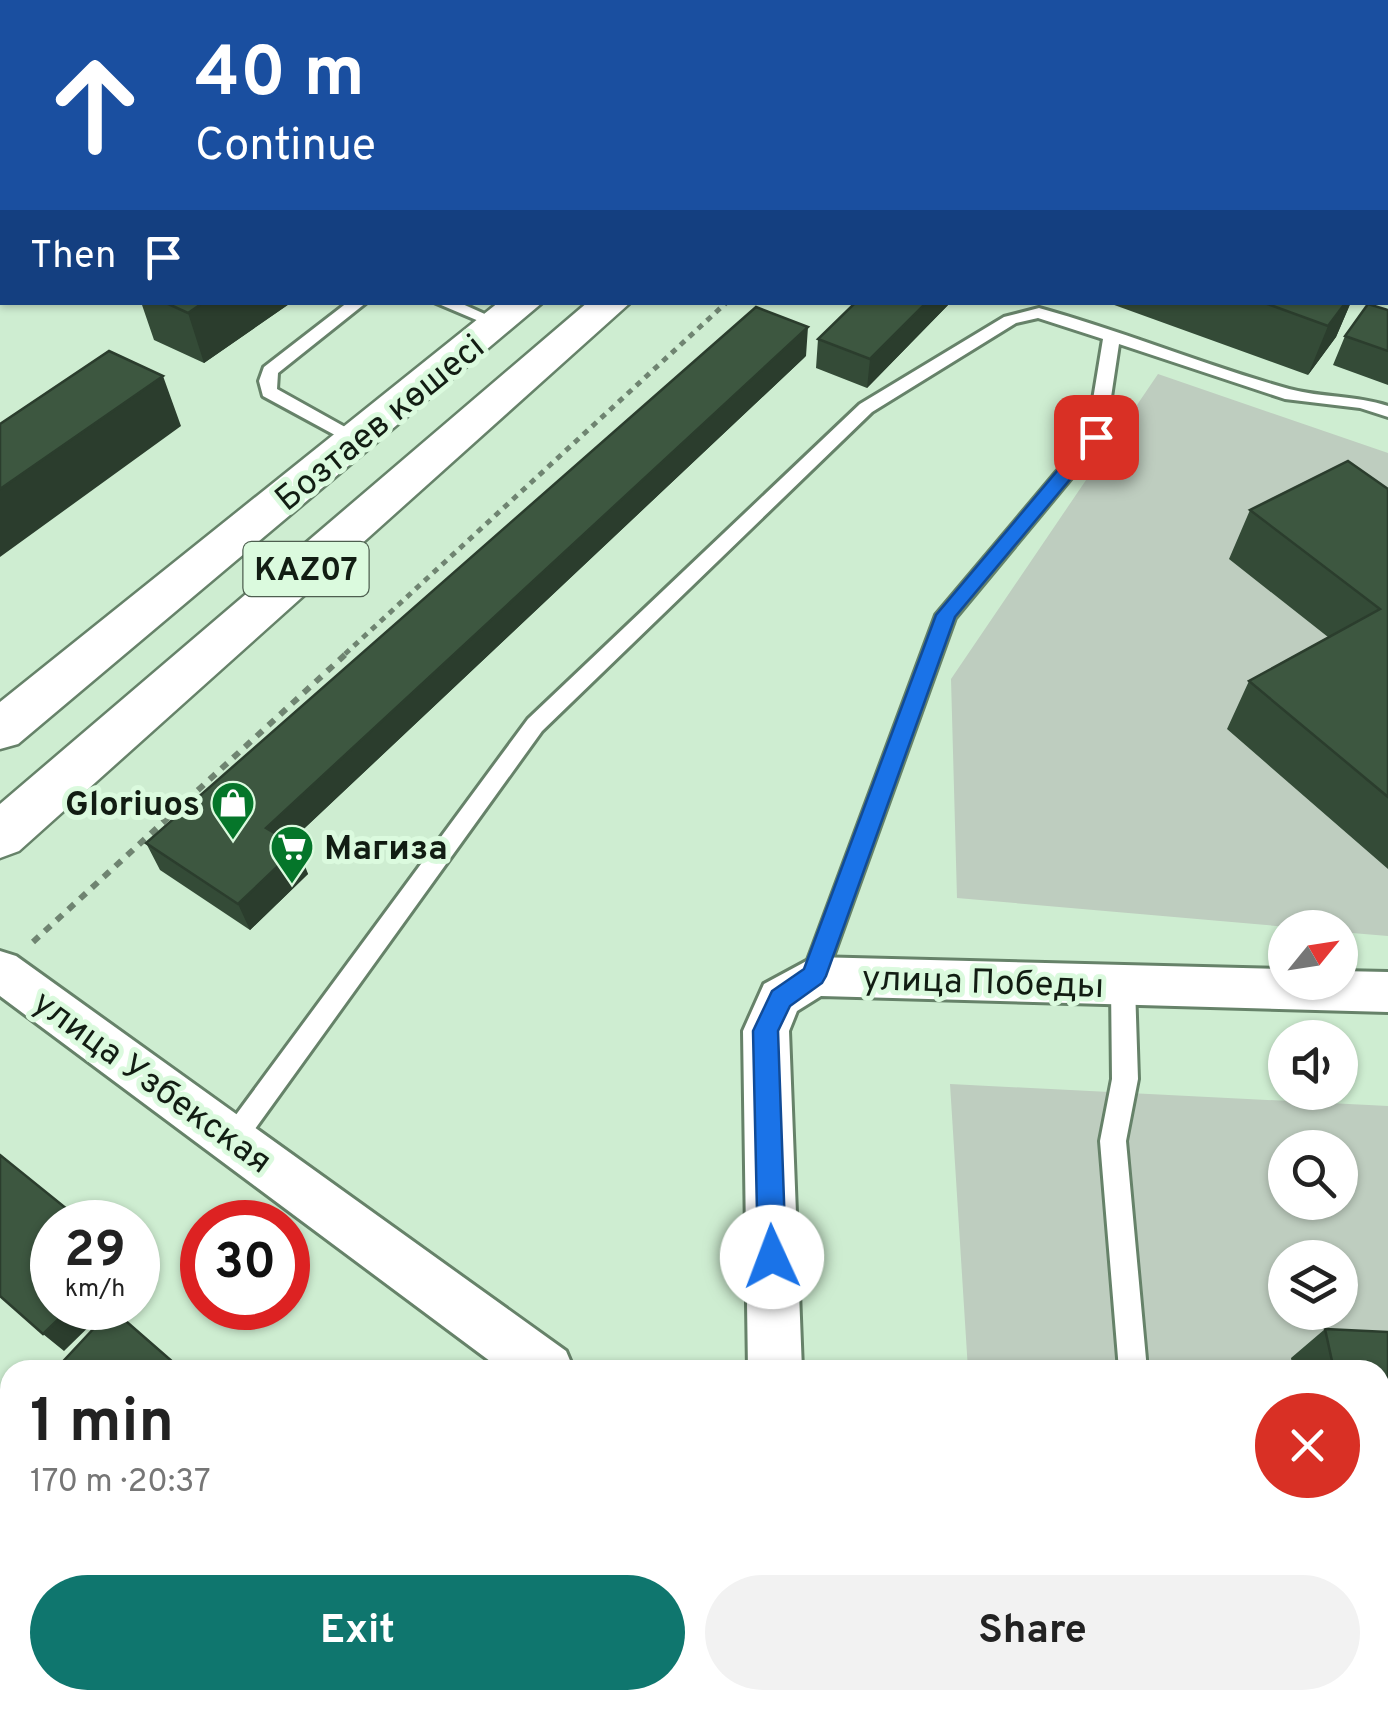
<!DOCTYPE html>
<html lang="en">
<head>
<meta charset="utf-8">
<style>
  body { margin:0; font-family:Overpass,sans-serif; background:#f2f2f2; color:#222; height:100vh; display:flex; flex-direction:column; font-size:38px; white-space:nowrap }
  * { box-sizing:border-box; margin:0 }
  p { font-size:32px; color:#767676 }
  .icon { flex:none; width:55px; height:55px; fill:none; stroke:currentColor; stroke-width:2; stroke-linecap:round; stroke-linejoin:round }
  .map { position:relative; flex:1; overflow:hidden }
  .side { position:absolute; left:0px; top:1360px; width:1390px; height:350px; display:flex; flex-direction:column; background:#fff; border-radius:30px 30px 0 0; box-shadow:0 2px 8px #0004 }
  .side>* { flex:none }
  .hud { position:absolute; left:0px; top:0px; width:1390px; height:305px; box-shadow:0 2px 8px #0004; background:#1a4fa0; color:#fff; overflow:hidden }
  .needle { width:65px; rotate:60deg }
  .fabs { position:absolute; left:1268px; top:910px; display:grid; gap:20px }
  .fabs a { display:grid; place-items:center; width:90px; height:90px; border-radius:50%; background:#fff; box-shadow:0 2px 8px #0004; font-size:50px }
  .speed { position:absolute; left:30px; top:1200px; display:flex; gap:20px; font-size:50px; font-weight:700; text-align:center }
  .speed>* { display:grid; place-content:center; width:130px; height:130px; border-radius:50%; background:#fff; box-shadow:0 2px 8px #0004; line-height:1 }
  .speed small { font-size:25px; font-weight:400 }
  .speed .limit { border:15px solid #d22; background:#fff; color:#111 }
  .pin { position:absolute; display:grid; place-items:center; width:85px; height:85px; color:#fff; margin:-42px; border-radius:20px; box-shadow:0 5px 15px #0006 }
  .me { position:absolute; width:110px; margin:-55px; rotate:358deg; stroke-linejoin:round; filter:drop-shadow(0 0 8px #0008) }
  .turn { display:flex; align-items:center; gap:35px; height:210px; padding:0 30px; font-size:45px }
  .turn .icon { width:130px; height:130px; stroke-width:2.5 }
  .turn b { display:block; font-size:70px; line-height:85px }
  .then { display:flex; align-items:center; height:95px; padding:0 30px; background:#0003; gap:20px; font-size:38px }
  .round { display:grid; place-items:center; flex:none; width:105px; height:105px; border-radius:52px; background:#f2f2f2 }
  .overview { display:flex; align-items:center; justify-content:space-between; height:170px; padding:0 30px }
  h1 { font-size:60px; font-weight:700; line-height:75px }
  .button { display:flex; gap:20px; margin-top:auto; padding:20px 30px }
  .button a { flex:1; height:115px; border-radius:60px; background:#0f766e; color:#fff; font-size:40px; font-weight:700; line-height:115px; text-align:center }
  .button a+a { background:#f2f2f2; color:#222 }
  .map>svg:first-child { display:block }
  .green { fill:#becdbf; fill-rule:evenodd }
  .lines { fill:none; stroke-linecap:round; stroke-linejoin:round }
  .lane-casing { stroke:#668269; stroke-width:6 }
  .street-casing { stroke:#668269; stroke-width:6 }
  .highway-casing { stroke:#668269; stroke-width:5 }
  .path-far1 { stroke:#6f8471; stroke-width:5; stroke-dasharray:6 6; stroke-linecap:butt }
  .path { stroke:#6f8471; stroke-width:6; stroke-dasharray:8 8; stroke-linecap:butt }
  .lane { fill:#fff; fill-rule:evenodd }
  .street { fill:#fff; fill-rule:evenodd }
  .highway { fill:#fff; fill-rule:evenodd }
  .rail { stroke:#324033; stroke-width:5; stroke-dasharray:2.5 6; stroke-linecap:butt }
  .wall { fill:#344b37 }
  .shaded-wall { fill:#2b3d2d }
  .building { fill:#3d5740; stroke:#2b3d2d; stroke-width:2.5 }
  .route { fill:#1a73e8; stroke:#114b97; stroke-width:2.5 }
  .labels { text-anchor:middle; stroke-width:10; stroke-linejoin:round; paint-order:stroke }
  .shield { fill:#dbfade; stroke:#4e5f50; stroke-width:2.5 }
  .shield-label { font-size:32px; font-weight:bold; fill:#121d13 }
  .street-label { font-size:35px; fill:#121d13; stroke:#dbfade }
  .poi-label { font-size:35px; font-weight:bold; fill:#121d13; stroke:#dbfade; text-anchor:end }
</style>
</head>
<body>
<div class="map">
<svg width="1388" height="1710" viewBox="0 0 1388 1710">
  <rect width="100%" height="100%" fill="#ceedd1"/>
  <path class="green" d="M1158 374 1388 453V936L1340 932V928L1288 927 957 898 951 679Z
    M950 1084 1388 1106V1710H989L988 1700H1380V1370H968ZM1285 1148H1340V1202H1285ZM1285 1258H1340V1312H1285Z"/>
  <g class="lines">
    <defs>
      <path id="lane" d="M777 0H789V2H777Z
        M348 302H367L278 373 277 389 363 437 366 441 357 447 263 396 259 381 264 367Z
        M434 302H458L507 324 493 327Z
        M1039 308C1123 331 1203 365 1289 389 1322 398 1355 395 1388 406V417L1360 408 1285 399 1119 344 1105 437 955 618 826 976 822 983 814 986 806 983 802 976 936 615 1087 436 1103 339 1038 318 1016 323 872 412 542 731 242 1147 233 1151 224 1147 220 1139 224 1131 528 719 860 404 1004 317Z
        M1123 976 1132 979 1135 986 1138 1079 1126 1141 1147 1370H1119L1100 1141 1112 1079 1111 986 1114 979Z
        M0 1455 10 1459V1494L0 1490Z
        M240 1700H279L283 1710H244Z
        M1144 1700H1176V1710H1144Z"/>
      <path id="street" d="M0 951 16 956 566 1351 574 1370H502L0 996Z
        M814 957 1285 969V982H1340V971L1388 972V1012L821 996 797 1011 789 1031 802 1370H748L743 1031 764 984Z
        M751 1700H813V1710H751Z"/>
      <path id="highway" d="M499 302H543L18 744 0 749V702Z
        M588 302H631L19 851 0 858V804Z"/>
    </defs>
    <use href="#lane" class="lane-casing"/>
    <use href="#street" class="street-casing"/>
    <use href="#highway" class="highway-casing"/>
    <path class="path-far1" d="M345 654 727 302"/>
    <path class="path" d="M33 942 348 652"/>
    <use href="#lane" class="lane"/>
    <use href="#street" class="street"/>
    <use href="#highway" class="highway"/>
    <path class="rail" d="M472 2 476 0
      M508 2 512 0"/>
  </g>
  <path class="wall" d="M189 0H253L254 2H189Z
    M1171 0H1257L1258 2H1172Z
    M1341 0H1388V22V2H1342Z
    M141 302H292L204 363 154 340Z
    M951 302 867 388 816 368 818 339Z
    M1106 302H1351L1336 337 1308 375Z
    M1388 310V385L1333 365 1345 336Z
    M806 356 290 842 308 874 250 930 160 870 146 843Z
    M1388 489V869L1227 729 1249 681 1328 637 1229 559 1250 510Z
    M1325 1329 1388 1332V1710H1361L1359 1700H1380V1370H1293L1291 1358Z"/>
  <path class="shaded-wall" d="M239 0H253L254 2H235Z
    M204 302H292L204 363 188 313Z
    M927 302H951L867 388 870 359Z
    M1346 302H1351L1336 337 1308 375 1328 326Z
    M808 327 806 356 277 854 266 828Z
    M163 376 181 426 0 557V489Z
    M298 847 308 874 250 930 238 904Z
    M70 1308H108L64 1351 43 1334Z
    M567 1700H572V1710H567Z"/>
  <path class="building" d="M29 0H70L66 2H26Z
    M208 0H239L235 2H217Z
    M1200 0H1257L1258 2H1201Z
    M164 302H204L188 313Z
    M856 302H927L870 359 818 339Z
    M1262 302H1346L1328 326Z
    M1368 304 1388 310V351L1345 336Z
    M756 307 808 327 266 828 298 847 238 904 146 843Z
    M109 351 163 376 0 489V424Z
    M1348 461 1388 489V797L1249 681 1380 609 1250 510Z
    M0 1155 83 1222H52V1308H70L43 1334 0 1296Z
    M112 1309 182 1370H55Z
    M1325 1329 1388 1332V1619L1380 1582V1370H1334Z
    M355 1700H567V1710H359L352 1704Z"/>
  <path class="route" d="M1096 432 1102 433V441L955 617 826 976 822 983 790 1006 778 1031 786 1257 781 1267 772 1270 762 1267 758 1257 753 1031 772 991 804 969 936 615 1089 433Z"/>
  <defs>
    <symbol id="shop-pin" viewBox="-11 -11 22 30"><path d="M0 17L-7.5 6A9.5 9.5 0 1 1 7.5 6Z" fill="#05762a" stroke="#dbfade"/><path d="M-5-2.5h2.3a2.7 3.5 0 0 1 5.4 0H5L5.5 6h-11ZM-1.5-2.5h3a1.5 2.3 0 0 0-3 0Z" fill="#fff"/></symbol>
    <symbol id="supermarket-pin" viewBox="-11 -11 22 30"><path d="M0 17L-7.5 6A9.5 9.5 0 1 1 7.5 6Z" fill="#05762a" stroke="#dbfade"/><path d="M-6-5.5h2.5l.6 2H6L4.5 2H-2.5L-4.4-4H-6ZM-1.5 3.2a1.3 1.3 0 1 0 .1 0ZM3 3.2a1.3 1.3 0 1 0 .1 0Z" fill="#fff"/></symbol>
  </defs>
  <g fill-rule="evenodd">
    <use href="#shop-pin" x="208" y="778" width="50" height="68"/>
    <use href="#supermarket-pin" x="267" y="822" width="50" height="68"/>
  </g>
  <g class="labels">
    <rect class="shield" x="243.5" y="542" width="125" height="54" rx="8"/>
    <g class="shield-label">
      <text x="306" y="580">KAZ07</text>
    </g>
    <g class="street-label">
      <text transform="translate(379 422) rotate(-39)" y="12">Бозтаев көшесі</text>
      <text transform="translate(983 981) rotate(2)" y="12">улица Победы</text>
      <text transform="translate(153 1081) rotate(36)" y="12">улица Узбекская</text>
    </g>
    <g class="poi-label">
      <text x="200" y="815">Gloriuos</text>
      <text x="324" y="859" text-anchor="start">Магиза</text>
    </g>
  </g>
</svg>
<div class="fabs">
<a><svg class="needle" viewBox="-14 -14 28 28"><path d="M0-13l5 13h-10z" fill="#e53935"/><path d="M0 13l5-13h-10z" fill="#767676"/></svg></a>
<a><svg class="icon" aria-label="sound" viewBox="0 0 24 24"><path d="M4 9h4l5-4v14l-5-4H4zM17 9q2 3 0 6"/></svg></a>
<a><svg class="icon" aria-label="search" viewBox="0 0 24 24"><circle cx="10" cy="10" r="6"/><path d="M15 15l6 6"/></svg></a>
<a><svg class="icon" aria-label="layers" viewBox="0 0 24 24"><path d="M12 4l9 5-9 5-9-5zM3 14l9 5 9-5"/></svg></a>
</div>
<div class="speed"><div>29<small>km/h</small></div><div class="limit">30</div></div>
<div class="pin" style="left:1096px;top:437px;background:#d93025"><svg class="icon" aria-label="arrive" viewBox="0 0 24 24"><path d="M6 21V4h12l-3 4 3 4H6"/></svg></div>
<svg class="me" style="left:772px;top:1257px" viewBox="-20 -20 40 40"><circle r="19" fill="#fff"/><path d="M0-13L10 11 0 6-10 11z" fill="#1a73e8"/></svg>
<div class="hud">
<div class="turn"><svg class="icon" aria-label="ahead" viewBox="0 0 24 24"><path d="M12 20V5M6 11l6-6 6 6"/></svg><div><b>40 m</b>Continue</div></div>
<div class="then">Then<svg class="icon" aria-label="arrive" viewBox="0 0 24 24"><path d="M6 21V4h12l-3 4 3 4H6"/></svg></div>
</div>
<section class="side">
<div class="overview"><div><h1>1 min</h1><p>170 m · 20:37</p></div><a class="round" style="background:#d93025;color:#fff"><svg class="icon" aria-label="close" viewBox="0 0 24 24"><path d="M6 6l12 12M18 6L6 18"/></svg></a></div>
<div class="button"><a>Exit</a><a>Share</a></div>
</section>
</div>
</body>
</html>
